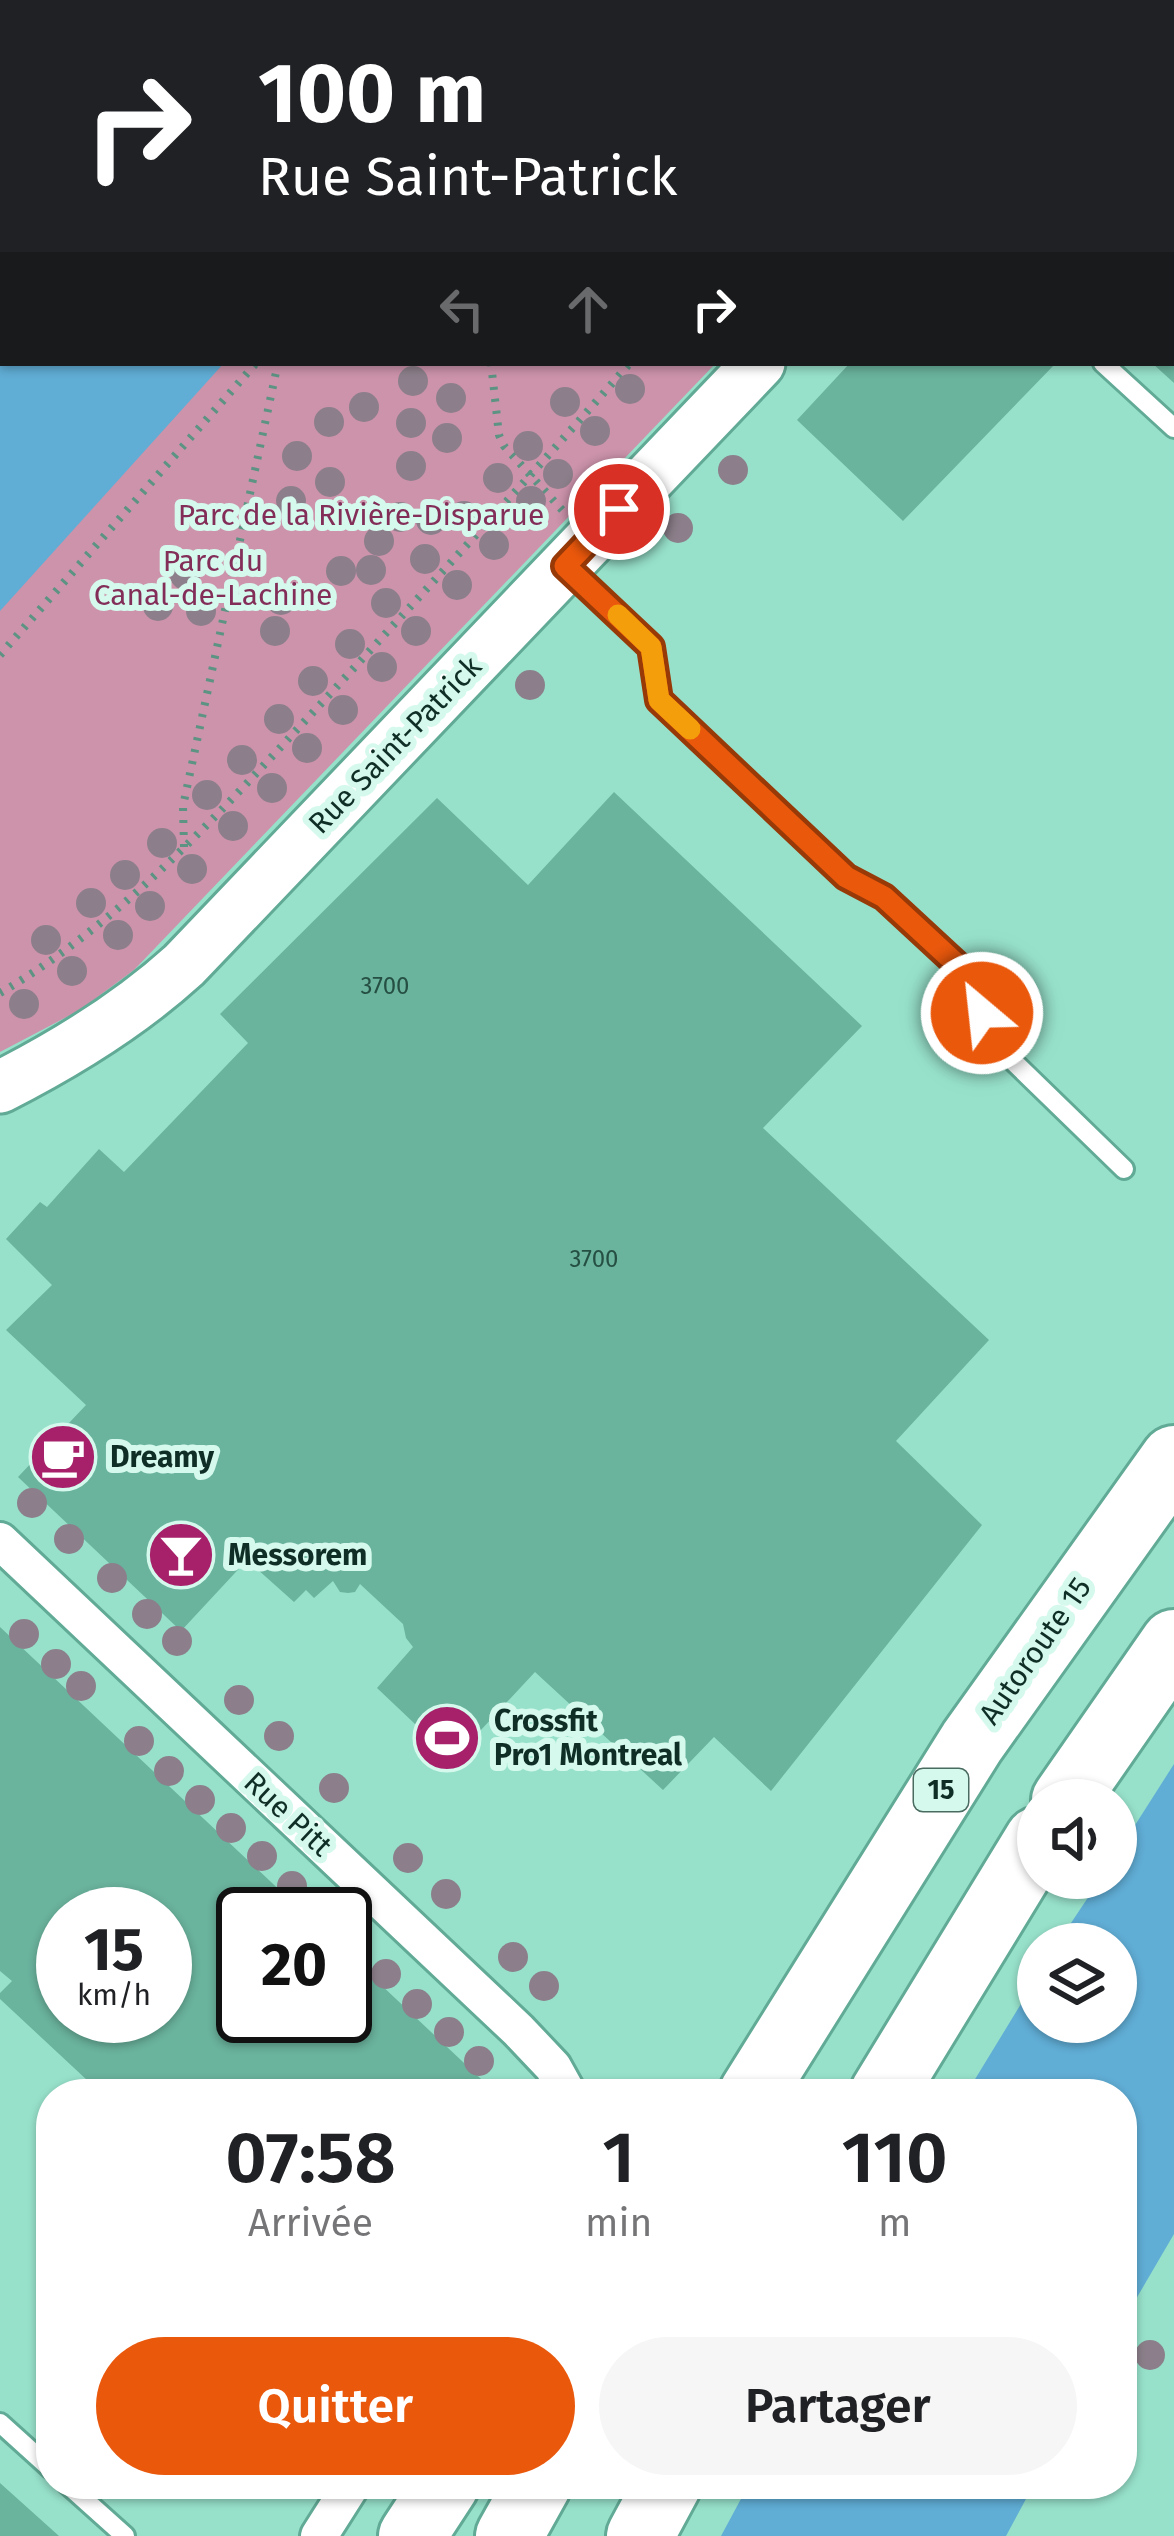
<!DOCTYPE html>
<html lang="fr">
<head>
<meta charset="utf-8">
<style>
  body { margin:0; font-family:"Fira Sans",sans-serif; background:#f6f6f6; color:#202124; height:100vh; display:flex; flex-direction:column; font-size:45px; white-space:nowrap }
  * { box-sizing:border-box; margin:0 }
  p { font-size:39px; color:#757577 }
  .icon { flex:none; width:66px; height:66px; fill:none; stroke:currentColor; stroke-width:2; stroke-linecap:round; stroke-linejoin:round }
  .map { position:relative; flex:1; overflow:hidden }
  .details { position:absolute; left:36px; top:2079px; width:1101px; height:420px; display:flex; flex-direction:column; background:#fff; border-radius:48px; box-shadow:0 3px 9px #0004 }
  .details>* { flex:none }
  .banner { position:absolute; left:0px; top:0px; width:1176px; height:366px; box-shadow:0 3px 9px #0004; background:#202124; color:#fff; overflow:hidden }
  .controls { position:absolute; left:1017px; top:1779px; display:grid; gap:24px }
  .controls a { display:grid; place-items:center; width:120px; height:120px; border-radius:50%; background:#fff; box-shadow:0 3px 9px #0004; font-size:60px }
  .speed { position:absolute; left:36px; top:1887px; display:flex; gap:24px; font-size:60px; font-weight:700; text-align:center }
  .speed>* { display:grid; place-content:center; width:156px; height:156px; border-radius:50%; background:#fff; box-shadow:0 3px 9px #0004; line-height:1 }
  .speed small { font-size:30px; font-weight:400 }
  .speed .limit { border:6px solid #111; border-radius:18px; background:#fff; color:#111 }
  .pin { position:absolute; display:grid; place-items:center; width:102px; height:102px; color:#fff; margin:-51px; border:6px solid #fff; border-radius:50%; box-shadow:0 3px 12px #0007 }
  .me { position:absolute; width:132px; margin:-66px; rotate:332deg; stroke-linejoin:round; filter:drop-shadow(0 0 9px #0008) }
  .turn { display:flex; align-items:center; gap:42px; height:252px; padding:0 60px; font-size:54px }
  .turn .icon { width:156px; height:156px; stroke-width:2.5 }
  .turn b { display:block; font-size:84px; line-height:102px }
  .lanes { display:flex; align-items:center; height:114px; padding:0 60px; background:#0003; justify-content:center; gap:60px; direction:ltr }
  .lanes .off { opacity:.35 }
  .eta { display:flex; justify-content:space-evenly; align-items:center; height:204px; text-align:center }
  .eta b { font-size:72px; font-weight:600; line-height:84px }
  .cta { display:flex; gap:24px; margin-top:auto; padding:24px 60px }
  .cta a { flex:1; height:138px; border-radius:72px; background:#ea580c; color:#fff; font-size:48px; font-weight:600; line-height:138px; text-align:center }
  .cta a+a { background:#f6f6f6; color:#202124 }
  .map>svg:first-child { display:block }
  .green { fill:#cc93ab }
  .water { fill:#60add5 }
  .building { fill:#6ab39d; fill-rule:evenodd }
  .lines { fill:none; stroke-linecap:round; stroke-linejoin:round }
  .lane-casing { stroke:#61aa95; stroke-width:24 }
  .street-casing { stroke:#61aa95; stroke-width:42 }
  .secondary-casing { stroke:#61aa95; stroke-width:57 }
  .highway-casing { stroke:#61aa95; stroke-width:72 }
  .path { stroke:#5c9382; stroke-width:8; stroke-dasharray:3 9; stroke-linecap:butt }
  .lane { stroke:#fff; stroke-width:18 }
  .street { stroke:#fff; stroke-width:36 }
  .secondary { stroke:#fff; stroke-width:51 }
  .highway { stroke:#fff; stroke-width:66 }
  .tree { fill:#8c7f8b }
  .route-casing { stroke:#983908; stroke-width:30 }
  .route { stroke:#ea580c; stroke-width:21 }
  .slow { stroke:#f59e0b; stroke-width:21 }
  .labels { text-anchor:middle; stroke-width:12; stroke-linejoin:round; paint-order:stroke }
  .number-label { font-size:24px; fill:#264f43 }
  .shield { fill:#d5f9ed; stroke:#4a6b61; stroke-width:3 }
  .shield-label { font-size:27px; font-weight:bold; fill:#0f2e25 }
  .park-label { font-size:30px; fill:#832e58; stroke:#d5f9ed }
  .street-label { font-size:30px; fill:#0f2e25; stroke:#d5f9ed }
  .poi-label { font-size:30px; font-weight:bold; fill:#0f2e25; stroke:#d5f9ed; text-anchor:start }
</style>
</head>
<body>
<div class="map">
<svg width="1174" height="2536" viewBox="0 0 1174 2536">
  <rect width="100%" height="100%" fill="#97e1ca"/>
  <path class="green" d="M0 0H1060L3 3V363H716L134 970 80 1010 0 1052Z"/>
  <path class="water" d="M0 0H434L3 3V363H224L0 611Z
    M1174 1764V2234L1122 2323V2094H966L1038 1976V2022H1116V1944H1057L1101 1878H1116V1855Z
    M749 2484H1034L1006 2536H721Z"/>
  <path class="building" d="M850 363H1056L903 521 797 420Z
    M1152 363H1174V383Z
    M614 792 862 1026 763 1128 989 1340 896 1441 982 1525 771 1791 714 1737 663 1790 535 1672 453 1760 377 1688 413 1647 406 1638 403 1624 360 1584 355 1592 348 1593 340 1592 333 1581 314 1598 306 1590 294 1602 247 1560 181 1631 18 1477 86 1405 6 1330 52 1285 6 1239 40 1202 47 1207 99 1149 124 1172 248 1043 220 1014 437 798 528 885Z
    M0 1627 305 1914H243V2016H345V1951L497 2094H102L0 1999V1993L12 1981 0 1971ZM63 1914H165V2016H63Z
    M0 2483 59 2536H0Z"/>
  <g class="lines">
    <defs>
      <path id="lane" d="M1173 171 1174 172
        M1103 363 1174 428
        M568 569 651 647 659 700 846 877 884 897 977 983 985 1034 1124 1169
        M0 2423 51 2469
        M67 2484 125 2536"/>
      <path id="street" d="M0 1541 518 2030 553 2067 568 2094
        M319 2536 352 2484"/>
      <path id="secondary" d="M1098 3 1100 0
        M0 1087C67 1053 129 1015 184 965L759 363"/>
      <path id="highway" d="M1065 1800 1174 1643
        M752 2094 972 1742 1174 1459
        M883 2094 1038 1840
        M412 2536 446 2484
        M509 2536 538 2484
        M640 2536 668 2484"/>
    </defs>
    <use href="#lane" class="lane-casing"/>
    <use href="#street" class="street-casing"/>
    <use href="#secondary" class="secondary-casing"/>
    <use href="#highway" class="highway-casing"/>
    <path class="path" d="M389 0 393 3
      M536 0 537 3
      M520 3 523 0
      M891 3 893 0
      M491 363 499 435 504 446 563 511
      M0 655 256 363
      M184 847 183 806 278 363
      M0 993C129 918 229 802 330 694 431 584 532 475 630 363"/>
    <use href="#lane" class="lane"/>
    <use href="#street" class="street"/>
    <use href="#secondary" class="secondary"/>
    <use href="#highway" class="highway"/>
  </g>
  <g class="tree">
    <circle cx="413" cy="381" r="15"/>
    <circle cx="630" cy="389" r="15"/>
    <circle cx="451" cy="398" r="15"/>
    <circle cx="565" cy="402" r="15"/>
    <circle cx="364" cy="407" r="15"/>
    <circle cx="329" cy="422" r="15"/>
    <circle cx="411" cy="423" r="15"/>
    <circle cx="595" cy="431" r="15"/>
    <circle cx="447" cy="438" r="15"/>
    <circle cx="528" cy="446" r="15"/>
    <circle cx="297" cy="456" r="15"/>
    <circle cx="411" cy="466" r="15"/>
    <circle cx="733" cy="470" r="15"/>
    <circle cx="558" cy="474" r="15"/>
    <circle cx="498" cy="478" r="15"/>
    <circle cx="330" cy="482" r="15"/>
    <circle cx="291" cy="501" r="15"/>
    <circle cx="531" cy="501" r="15"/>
    <circle cx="464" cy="516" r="15"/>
    <circle cx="400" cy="517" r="15"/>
    <circle cx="431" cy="520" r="15"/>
    <circle cx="678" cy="528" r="15"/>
    <circle cx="379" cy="541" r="15"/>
    <circle cx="494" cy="545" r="15"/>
    <circle cx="425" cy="559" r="15"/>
    <circle cx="371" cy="570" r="15"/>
    <circle cx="341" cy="571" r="15"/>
    <circle cx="185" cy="575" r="15"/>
    <circle cx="457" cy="585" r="15"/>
    <circle cx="281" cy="600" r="15"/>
    <circle cx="386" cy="603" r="15"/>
    <circle cx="158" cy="606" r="15"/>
    <circle cx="201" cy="611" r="15"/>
    <circle cx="275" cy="631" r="15"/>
    <circle cx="416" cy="631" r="15"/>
    <circle cx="350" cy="644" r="15"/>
    <circle cx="382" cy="667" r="15"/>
    <circle cx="313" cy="681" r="15"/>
    <circle cx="530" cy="685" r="15"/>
    <circle cx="343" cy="710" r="15"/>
    <circle cx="279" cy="719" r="15"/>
    <circle cx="307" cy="748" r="15"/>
    <circle cx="242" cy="760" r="15"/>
    <circle cx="272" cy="788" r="15"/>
    <circle cx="207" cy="795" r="15"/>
    <circle cx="233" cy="826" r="15"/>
    <circle cx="162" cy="843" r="15"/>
    <circle cx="192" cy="869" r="15"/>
    <circle cx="125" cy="875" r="15"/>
    <circle cx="91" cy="903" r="15"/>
    <circle cx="150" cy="906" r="15"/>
    <circle cx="118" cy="935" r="15"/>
    <circle cx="46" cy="940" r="15"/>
    <circle cx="72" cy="971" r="15"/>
    <circle cx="24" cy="1004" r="15"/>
    <circle cx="32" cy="1503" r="15"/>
    <circle cx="69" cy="1539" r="15"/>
    <circle cx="112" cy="1578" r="15"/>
    <circle cx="147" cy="1614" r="15"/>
    <circle cx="24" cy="1634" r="15"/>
    <circle cx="177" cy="1641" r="15"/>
    <circle cx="56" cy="1664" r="15"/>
    <circle cx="81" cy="1686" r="15"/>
    <circle cx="239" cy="1700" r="15"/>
    <circle cx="279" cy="1736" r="15"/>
    <circle cx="139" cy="1741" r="15"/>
    <circle cx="169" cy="1771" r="15"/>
    <circle cx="334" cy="1788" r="15"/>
    <circle cx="200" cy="1800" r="15"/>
    <circle cx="231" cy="1828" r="15"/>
    <circle cx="262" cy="1856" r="15"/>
    <circle cx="408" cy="1858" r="15"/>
    <circle cx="292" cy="1886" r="15"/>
    <circle cx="446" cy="1894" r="15"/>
    <circle cx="513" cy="1957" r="15"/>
    <circle cx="386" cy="1974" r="15"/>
    <circle cx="544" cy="1986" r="15"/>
    <circle cx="417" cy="2004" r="15"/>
    <circle cx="449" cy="2032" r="15"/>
    <circle cx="479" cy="2061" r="15"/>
    <circle cx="1150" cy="2355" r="15"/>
  </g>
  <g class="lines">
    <defs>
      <path id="route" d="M619 509 565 566 651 647 659 700 846 877 884 897 977 983 982 1013"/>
    </defs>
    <use href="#route" class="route-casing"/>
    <use href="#route" class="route"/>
    <path class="slow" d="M618 615 651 647 659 700 690 729"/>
  </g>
  <defs>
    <symbol id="cafe-disc" viewBox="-11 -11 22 22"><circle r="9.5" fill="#a7216a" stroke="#d5f9ed"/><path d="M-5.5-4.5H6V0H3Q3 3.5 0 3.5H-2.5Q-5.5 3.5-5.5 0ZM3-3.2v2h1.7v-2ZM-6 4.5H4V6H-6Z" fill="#fff"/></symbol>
    <symbol id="bar-disc" viewBox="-11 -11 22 22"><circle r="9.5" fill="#a7216a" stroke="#d5f9ed"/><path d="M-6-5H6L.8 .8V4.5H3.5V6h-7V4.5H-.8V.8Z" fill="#fff"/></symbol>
    <symbol id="stadium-disc" viewBox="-11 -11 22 22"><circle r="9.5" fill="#a7216a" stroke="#d5f9ed"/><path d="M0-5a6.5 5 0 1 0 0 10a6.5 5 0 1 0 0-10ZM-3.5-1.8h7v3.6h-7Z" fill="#fff"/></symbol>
  </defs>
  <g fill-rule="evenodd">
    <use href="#cafe-disc" x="25" y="1419" width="76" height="76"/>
    <use href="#bar-disc" x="143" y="1517" width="76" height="76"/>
    <use href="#stadium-disc" x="409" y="1700" width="76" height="76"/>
  </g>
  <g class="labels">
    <g class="number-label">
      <text x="385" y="994">3700</text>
      <text x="594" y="1267">3700</text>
    </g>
    <rect class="shield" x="914" y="1769" width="54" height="42" rx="9"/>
    <g class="shield-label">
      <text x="941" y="1799">15</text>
    </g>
    <g class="park-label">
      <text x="361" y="525">Parc de la Rivière-Disparue</text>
      <text x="213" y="571">Parc du<tspan x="213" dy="34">Canal-de-Lachine</tspan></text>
    </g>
    <g class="street-label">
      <text transform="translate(395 745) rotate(-46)" y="10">Rue Saint-Patrick</text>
      <text transform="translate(1035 1651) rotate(-55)" y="10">Autoroute 15</text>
      <text transform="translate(288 1814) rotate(43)" y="10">Rue Pitt</text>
    </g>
    <g class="poi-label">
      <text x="110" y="1467">Dreamy</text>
      <text x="228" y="1565">Messorem</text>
      <text x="494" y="1731">Crossfit<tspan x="494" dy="34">Pro1 Montreal</tspan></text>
    </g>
  </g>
</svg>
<div class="controls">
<a><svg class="icon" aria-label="sound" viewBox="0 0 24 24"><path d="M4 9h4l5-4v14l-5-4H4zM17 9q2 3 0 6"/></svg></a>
<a><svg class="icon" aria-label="layers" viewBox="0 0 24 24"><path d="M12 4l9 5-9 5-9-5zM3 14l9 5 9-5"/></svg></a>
</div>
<div class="speed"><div>15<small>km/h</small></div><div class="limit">20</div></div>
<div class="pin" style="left:619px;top:509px;background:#d93025"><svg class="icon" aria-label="arrive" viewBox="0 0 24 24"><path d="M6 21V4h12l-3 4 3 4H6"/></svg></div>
<svg class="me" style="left:982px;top:1013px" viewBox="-20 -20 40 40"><circle r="17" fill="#ea580c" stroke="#fff" stroke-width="3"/><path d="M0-11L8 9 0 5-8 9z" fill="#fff"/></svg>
<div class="banner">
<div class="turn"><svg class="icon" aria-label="right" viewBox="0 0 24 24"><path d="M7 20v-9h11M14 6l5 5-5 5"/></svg><div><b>100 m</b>Rue Saint-Patrick</div></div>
<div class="lanes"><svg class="icon off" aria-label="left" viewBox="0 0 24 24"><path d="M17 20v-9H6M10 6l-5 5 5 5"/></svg><svg class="icon off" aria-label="ahead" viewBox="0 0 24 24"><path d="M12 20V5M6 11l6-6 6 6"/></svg><svg class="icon" aria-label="right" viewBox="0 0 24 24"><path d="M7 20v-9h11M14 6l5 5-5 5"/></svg></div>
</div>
<section class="details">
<div class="eta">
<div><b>07:58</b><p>Arrivée</p></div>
<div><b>1</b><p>min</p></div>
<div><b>110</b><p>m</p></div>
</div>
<div class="cta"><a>Quitter</a><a>Partager</a></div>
</section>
</div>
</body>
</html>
